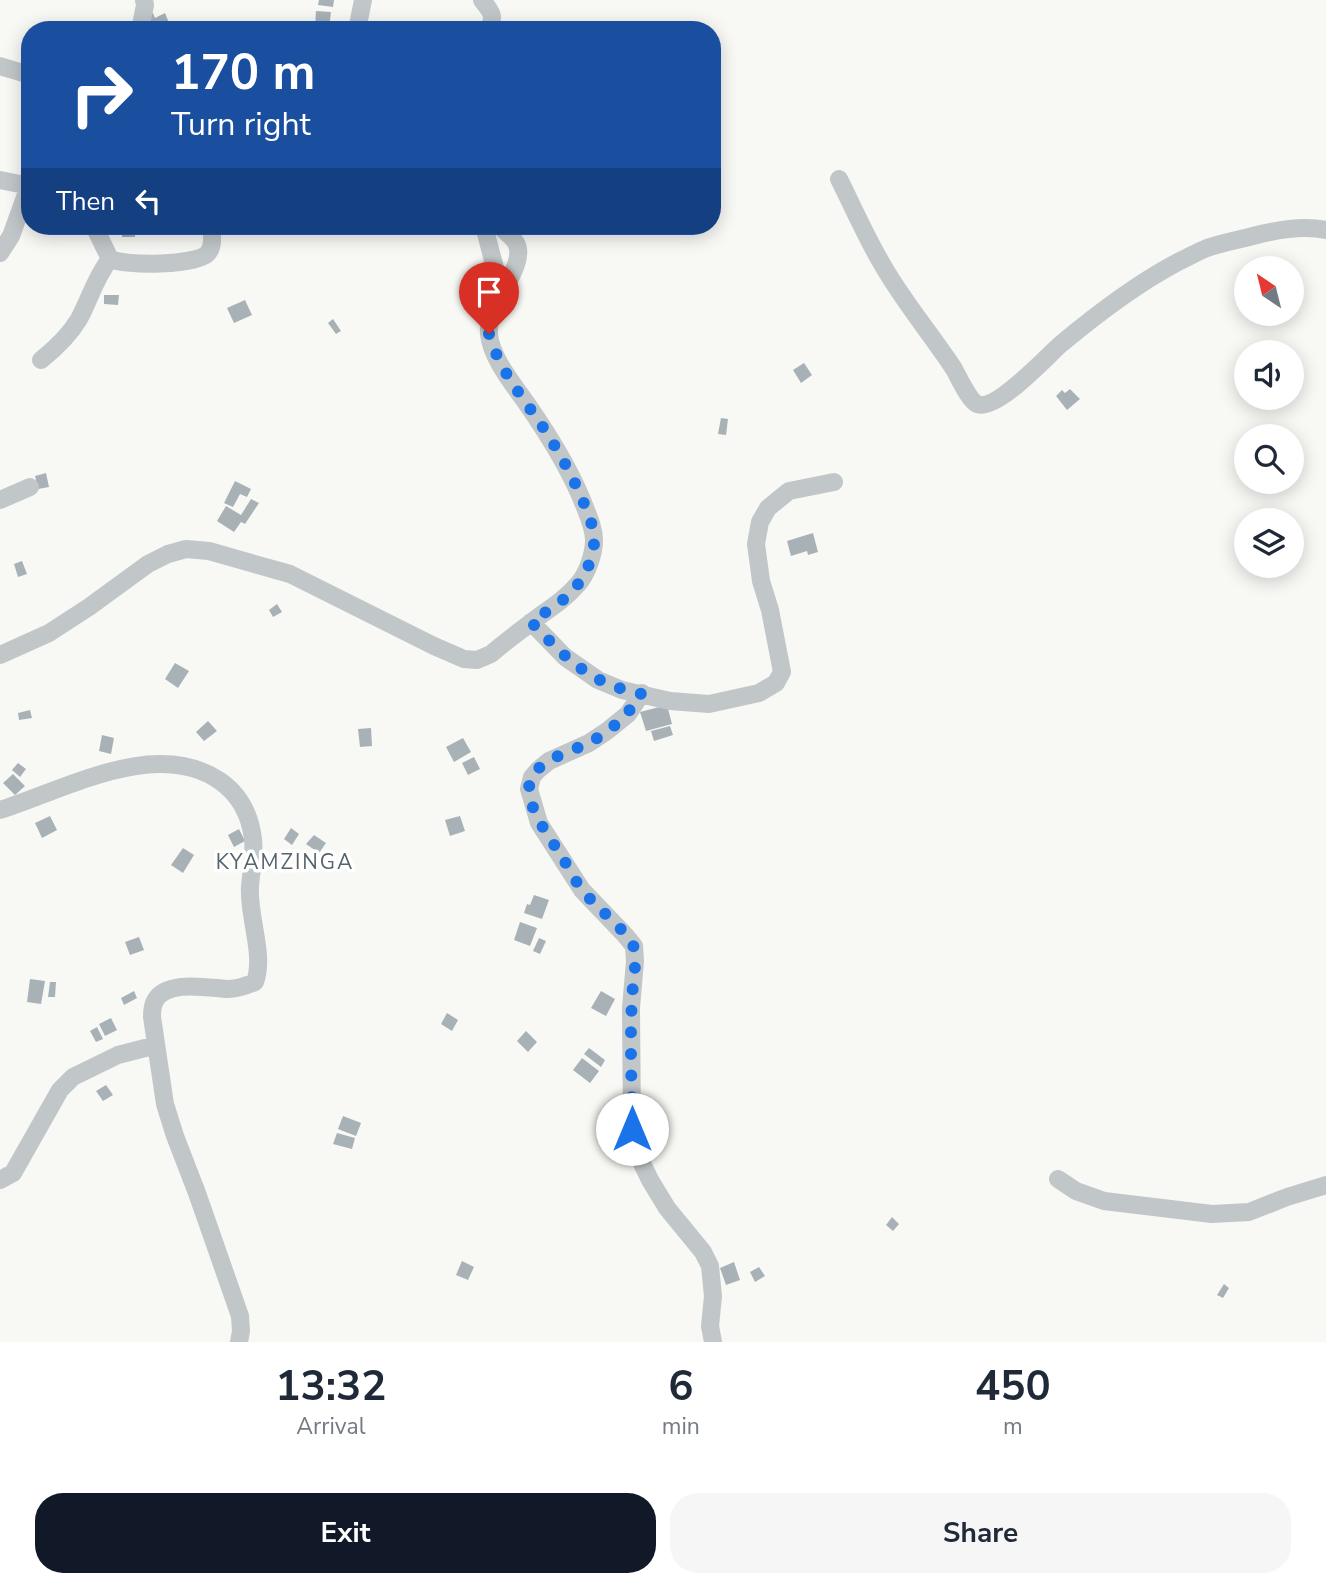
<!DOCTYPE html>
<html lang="en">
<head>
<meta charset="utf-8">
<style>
  body { margin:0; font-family:"Nunito Sans",sans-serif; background:#f6f6f7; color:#1f2937; height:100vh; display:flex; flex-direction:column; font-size:26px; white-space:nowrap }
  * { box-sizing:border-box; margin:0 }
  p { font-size:23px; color:#747a83 }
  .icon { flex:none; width:38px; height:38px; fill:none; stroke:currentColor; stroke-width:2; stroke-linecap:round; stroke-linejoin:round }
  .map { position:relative; height:1342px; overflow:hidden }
  .drawer { display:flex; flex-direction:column; background:#fff; flex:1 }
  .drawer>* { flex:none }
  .banner { position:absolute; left:21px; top:21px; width:700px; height:214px; border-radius:28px; box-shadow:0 4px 18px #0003; background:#1a4fa0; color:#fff; overflow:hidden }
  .needle { width:46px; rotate:325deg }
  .buttons { position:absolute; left:1234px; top:256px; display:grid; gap:14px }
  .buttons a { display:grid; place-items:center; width:70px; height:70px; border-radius:50%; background:#fff; box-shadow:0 4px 18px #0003; font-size:35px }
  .pin { position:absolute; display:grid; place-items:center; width:60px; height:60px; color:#fff; margin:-72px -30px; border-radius:50% 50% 50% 0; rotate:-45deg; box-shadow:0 0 7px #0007 }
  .pin .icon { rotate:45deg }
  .me { position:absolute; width:77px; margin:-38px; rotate:0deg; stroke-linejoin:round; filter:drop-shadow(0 0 5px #0008) }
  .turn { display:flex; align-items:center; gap:24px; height:147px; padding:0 35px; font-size:32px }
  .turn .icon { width:91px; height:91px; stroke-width:2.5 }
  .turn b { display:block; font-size:49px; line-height:60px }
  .then { display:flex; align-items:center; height:66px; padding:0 35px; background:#0003; gap:14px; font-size:26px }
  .eta { display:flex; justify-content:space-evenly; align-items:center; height:119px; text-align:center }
  .eta b { font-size:42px; font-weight:700; line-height:49px }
  .action { display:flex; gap:14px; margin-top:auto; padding:14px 35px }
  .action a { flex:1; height:80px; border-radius:28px; background:#111827; color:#fff; font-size:28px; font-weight:700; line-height:80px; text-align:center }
  .action a+a { background:#f6f6f7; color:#1f2937 }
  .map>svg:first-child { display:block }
  .building { fill:#a8b2b6 }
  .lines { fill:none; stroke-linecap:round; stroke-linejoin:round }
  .minor { stroke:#c1c6c9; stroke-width:18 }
  .route { stroke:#1a73e8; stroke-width:12; stroke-dasharray:0 21.6 }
  .labels { text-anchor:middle; stroke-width:7; stroke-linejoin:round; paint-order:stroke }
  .quarter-label { font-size:21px; letter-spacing:2px; fill:#55646b; stroke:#fff }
</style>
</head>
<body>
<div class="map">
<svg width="1326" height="1342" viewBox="0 0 1326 1342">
  <rect width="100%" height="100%" fill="#f8f8f5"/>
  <path class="building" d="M319 0H334L333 7 318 5Z
    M316 11 331 12 329 28 315 27Z
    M153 13 155 18 165 13 169 23 154 30H150L144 16Z
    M122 226H135V237H122Z
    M104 295H119L118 305 104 304Z
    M245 300 252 315 234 323 227 308Z
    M333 319 341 331 336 334 328 323Z
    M804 363 812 375 801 383 793 370Z
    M1070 389 1080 399 1067 410 1056 396 1062 390 1065 393Z
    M721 418 728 419 726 435 718 434Z
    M46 473 49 487 38 489 35 476Z
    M235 481 251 489 247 497 240 494 233 507 224 503Z
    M251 499 259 503 245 524 241 522 234 532 217 521 226 506 241 515Z
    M813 533 818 552 808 555 807 551 791 556 787 541Z
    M22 561 27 574 18 577 14 564Z
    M277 604 282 612 273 617 269 610Z
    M175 663 189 671 178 688 165 679Z
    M667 705 672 724 646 731 640 712Z
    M30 710 32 718 19 720 18 713Z
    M208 721 217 731 204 741 196 732Z
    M670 726 673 735 654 741 651 731Z
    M371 728 372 746 360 747 358 729Z
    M102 735 114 738 111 754 99 751Z
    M463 738 471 752 454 762 446 747Z
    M474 757 480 769 468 775 462 763Z
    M18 763 26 769 20 777 12 770Z
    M13 774 25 786 15 795 3 783Z
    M50 816 57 830 42 838 35 823Z
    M460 816 465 831 450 836 445 820Z
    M291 828 299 834 292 845 284 839Z
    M239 829 245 841 234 847 228 835Z
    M314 835 326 843 319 853 306 844Z
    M183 848 194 855 183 873 171 865Z
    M534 895 549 900 542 919 524 913 527 904 530 905Z
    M520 922 537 928 530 946 514 940Z
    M139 937 144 950 130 955 125 942Z
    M539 938 546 941 540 954 533 951Z
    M30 979 45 981 41 1004 27 1002Z
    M50 982H56L55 997H48Z
    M134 991 137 998 124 1005 121 998Z
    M601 991 615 999 606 1016 591 1008Z
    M447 1013 458 1020 452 1031 441 1024Z
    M111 1018 117 1030 105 1036 99 1024Z
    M97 1027 103 1039 96 1042 90 1031Z
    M526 1031 537 1042 528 1052 517 1041Z
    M589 1048 605 1060 601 1067 584 1054Z
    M582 1058 599 1071 590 1083 573 1070Z
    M106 1085 113 1095 103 1101 96 1091Z
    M343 1116 361 1123 356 1136 338 1129Z
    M337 1133 355 1138 352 1149 333 1144Z
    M892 1217 899 1224 893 1231 886 1225Z
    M462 1261 474 1267 468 1280 456 1275Z
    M734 1262 740 1280 726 1285 720 1268Z
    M759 1267 765 1276 755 1282 750 1272Z
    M1224 1284 1229 1288 1223 1298 1217 1295Z"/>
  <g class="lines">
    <path class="minor" d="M482 0C491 12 496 15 488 30
      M140 30 145 5 144 0
      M357 30 363 0
      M0 66 30 75
      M839 179C853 207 866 237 882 264 903 301 931 334 954 369 959 378 969 400 977 404 996 412 1046 357 1061 344 1097 314 1136 284 1178 262 1187 258 1197 252 1207 248 1221 243 1238 240 1253 236 1276 230 1302 225 1326 230
      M0 180 30 186
      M94 226 110 259C125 266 197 266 208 253 214 245 212 235 211 226
      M484 226 496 272 503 291
      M0 253 11 236 29 186
      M41 360C56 348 69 336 79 319 90 299 95 278 110 259
      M0 500 30 487
      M531 622 565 657 598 680 622 690 670 701 709 704 759 693 776 683 782 672 770 610 761 581 756 544 760 522 768 508 789 491 834 482
      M0 655 49 633 89 607 148 564 168 554 186 549 209 551 290 574 434 646 464 659 477 660 491 654C507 640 524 628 541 615 554 606 567 597 578 584 587 574 594 554 594 540 594 530 590 520 586 510 572 472 550 437 527 404 514 385 491 358 489 334 486 306 526 268 517 245 514 237 505 232 500 226
      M642 693 628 714 607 731 589 743 549 761 538 770 532 777 529 789 539 823 582 890 625 935 634 946 635 961 631 1008 632 1129 636 1151 650 1180 667 1208 703 1252 710 1266 713 1296 710 1326 713 1342
      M0 810C64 790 156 737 220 781 240 795 250 814 253 839 255 855 251 871 250 887 248 917 265 954 255 982 246 986 238 989 228 989 209 988 166 979 155 1001 152 1006 152 1012 152 1017L165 1104 175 1136 197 1193 240 1316 241 1331 239 1342
      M1058 1179 1076 1191 1104 1201 1212 1214 1249 1212 1287 1197 1326 1185
      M0 1180 13 1173 60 1090 73 1077 118 1055 145 1048 156 1047"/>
  </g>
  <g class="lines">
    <path class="route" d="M489 334C500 373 527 402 548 435 562 457 575 481 585 506 589 517 595 529 594 542 594 555 587 571 580 581 569 599 548 610 531 622 568 660 589 683 642 694 627 715 612 731 588 743 570 752 544 758 533 775 518 798 550 837 562 857 569 868 575 882 585 893 598 909 621 926 632 943 638 954 634 973 633 985 629 1033 632 1081 632 1129"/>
  </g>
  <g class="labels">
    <g class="quarter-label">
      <text x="285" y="869">KYAMZINGA</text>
    </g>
  </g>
</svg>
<div class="buttons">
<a><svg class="needle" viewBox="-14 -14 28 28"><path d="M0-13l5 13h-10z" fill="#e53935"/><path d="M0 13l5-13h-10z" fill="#747a83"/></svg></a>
<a><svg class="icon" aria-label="sound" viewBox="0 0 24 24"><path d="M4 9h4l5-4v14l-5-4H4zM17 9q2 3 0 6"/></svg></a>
<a><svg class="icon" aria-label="search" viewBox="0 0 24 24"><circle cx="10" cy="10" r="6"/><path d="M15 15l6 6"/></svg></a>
<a><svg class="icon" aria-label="layers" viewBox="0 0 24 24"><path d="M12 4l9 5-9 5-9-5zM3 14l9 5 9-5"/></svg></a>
</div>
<div class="pin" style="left:489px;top:334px;background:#d93025"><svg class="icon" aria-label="arrive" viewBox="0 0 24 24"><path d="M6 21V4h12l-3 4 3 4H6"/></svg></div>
<svg class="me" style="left:632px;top:1129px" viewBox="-20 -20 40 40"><circle r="19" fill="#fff"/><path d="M0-13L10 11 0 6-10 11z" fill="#1a73e8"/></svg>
<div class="banner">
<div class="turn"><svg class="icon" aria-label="right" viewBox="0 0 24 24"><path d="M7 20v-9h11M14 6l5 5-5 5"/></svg><div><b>170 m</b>Turn right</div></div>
<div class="then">Then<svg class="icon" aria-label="left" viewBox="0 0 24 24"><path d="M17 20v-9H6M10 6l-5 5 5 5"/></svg></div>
</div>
</div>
<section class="drawer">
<div class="eta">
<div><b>13:32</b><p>Arrival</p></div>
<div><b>6</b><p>min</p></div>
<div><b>450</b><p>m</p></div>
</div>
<div class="action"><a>Exit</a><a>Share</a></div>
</section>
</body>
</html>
